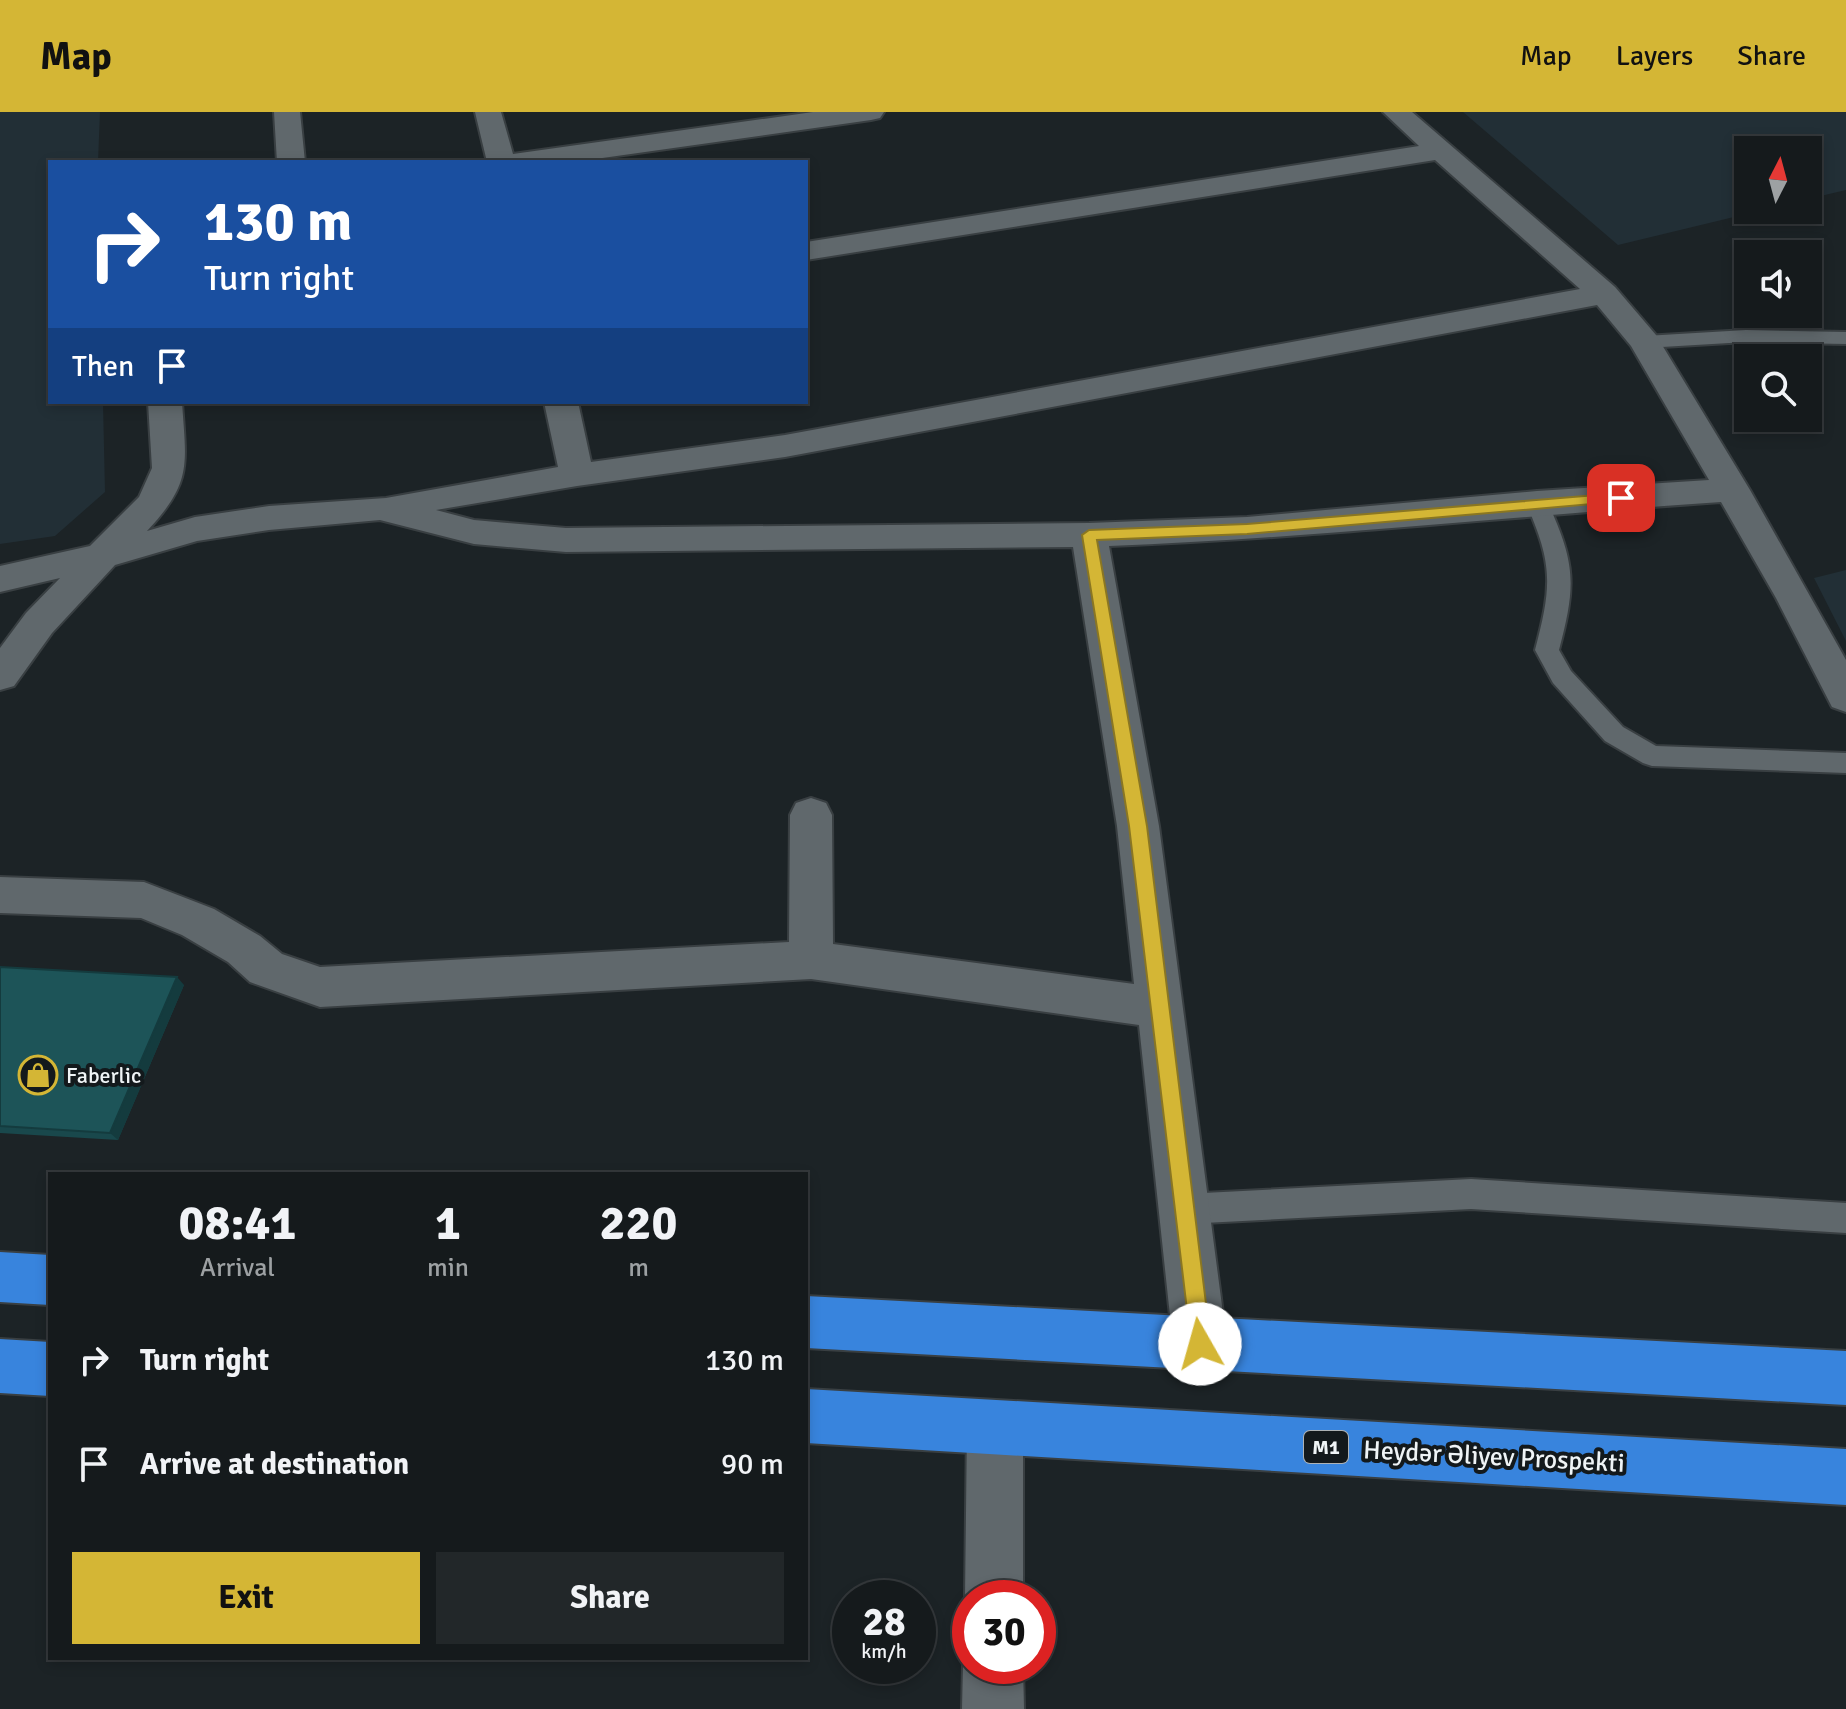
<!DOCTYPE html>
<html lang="en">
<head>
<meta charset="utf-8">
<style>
  body { margin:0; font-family:Signika,sans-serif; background:#222729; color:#f1f3f6; height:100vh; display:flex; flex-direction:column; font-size:30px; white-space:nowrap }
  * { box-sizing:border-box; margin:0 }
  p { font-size:26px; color:#9da1a3 }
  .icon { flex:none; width:44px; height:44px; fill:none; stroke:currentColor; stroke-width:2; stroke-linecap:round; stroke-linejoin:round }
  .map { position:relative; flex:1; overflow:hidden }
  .drawer { position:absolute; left:48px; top:1060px; width:760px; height:488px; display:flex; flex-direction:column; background:#151a1c; border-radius:0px; box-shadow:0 4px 12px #0003,0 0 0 2px #34383b }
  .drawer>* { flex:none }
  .hud { position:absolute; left:48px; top:48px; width:760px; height:244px; border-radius:0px; box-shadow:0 4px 12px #0003,0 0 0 2px #34383b; background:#1a4fa0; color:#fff; overflow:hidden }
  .needle { width:52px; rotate:6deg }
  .tools { position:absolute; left:1734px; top:24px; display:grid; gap:16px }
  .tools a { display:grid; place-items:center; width:88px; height:88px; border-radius:0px; background:#151a1c; box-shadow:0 4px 12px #0003,0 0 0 2px #34383b; font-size:40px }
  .speed { position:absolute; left:832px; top:1468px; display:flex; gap:16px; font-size:40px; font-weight:700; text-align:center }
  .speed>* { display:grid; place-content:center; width:104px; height:104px; border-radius:50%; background:#151a1c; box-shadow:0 4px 12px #0003,0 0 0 2px #34383b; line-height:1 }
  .speed small { font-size:20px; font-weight:400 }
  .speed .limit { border:12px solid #d22; background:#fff; color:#111 }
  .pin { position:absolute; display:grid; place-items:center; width:68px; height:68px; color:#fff; margin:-34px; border-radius:16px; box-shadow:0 4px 12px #0006 }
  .me { position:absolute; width:88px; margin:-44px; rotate:353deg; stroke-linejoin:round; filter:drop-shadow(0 0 6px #0008) }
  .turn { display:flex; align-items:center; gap:28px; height:168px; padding:0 24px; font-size:36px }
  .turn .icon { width:104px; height:104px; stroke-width:2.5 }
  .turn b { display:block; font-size:56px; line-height:68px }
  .then { display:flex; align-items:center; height:76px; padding:0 24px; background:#0003; gap:16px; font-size:30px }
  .eta { display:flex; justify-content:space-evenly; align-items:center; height:136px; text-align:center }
  .eta b { font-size:48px; font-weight:800; line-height:56px }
  .button { display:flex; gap:16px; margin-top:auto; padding:16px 24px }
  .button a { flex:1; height:92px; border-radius:0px; background:#d4b635; color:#111; font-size:32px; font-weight:800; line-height:92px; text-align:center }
  .button a+a { background:#222729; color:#f1f3f6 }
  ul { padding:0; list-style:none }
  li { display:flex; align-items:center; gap:24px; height:104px; padding:0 24px }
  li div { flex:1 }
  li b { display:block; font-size:30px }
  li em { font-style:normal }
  header { display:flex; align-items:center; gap:48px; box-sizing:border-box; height:112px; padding:0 40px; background:#d4b635; color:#111 }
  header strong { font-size:38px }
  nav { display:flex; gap:44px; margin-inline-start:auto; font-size:28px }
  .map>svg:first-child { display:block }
  .built { fill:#222f36 }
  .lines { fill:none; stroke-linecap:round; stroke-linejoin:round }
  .lane-casing { stroke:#393f42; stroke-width:4 }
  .street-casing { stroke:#393f42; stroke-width:4 }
  .highway-casing { stroke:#393f42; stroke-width:4 }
  .lane { fill:#60686c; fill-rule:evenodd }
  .street { fill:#60686c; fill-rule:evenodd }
  .highway { fill:#3884dd; fill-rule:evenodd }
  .wall { fill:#19484c }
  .shaded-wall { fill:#143b3e }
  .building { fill:#1d5458; stroke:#143b3e; stroke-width:2 }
  .route { fill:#d4b635; stroke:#8a7622; stroke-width:2 }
  .labels { text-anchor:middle; stroke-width:8; stroke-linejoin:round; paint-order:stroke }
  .shield { fill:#13191c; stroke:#adb2b5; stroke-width:2 }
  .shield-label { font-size:20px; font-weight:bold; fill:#eff4f6 }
  .poi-label { font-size:22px; fill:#eff4f6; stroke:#13191c; text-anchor:start }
  .near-street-label { font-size:26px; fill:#eff4f6; stroke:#13191c }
</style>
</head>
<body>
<header>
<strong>Map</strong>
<nav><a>Map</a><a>Layers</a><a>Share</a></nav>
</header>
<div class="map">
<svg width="1846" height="1597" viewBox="0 0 1846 1597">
  <rect width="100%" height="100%" fill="#1c2326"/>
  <path class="built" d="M0 0H100L98 50H50V290H103L105 380 55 424 0 432Z
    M1463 0H1846V78L1808 87V38H1748V98H1763L1618 133Z
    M1846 458V529L1814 466Z"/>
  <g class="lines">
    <defs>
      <path id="lane" d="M1746 218 1846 220V232L1746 230 1645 236 1635 230 1645 224Z
        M1537 384 1545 386 1548 391C1576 453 1576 473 1559 538L1571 559 1623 615 1656 634 1846 641V661L1652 654 1643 651 1605 629 1553 571 1535 538C1552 473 1553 453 1526 391L1529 386Z
        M1471 1067 1846 1091V1121L1471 1097 1184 1112 1173 1108 1168 1097 1173 1086 1184 1082Z"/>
      <path id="street" d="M274 0H300L305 50H277Z
        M475 0H501L513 42 813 0H884L880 6 871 8 574 50H487Z
        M1383 0H1412L1615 175 1656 223 1750 378 1846 548V600L1832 595 1776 486 1721 390C1517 404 1314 426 1109 434L1159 714 1227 1232 1219 1251 1200 1259 1181 1251 1173 1232 1139 913 811 867 320 895 250 870 228 850 182 823 141 806 0 801V765L144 770 214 797 260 824 282 842 320 855 789 830 790 703 796 691 811 686 826 691 832 703 833 832 1134 872 1117 714 1073 435 566 440 474 432 380 408 269 418 197 429 115 453 52 521 14 574 0 578V536L26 501 60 466 0 480V454L90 434 139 385 152 356 148 290H182C186 352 193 370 147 419L195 405 269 394 386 386 558 355 544 290H578L591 350 785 323 1580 177 1435 48 806 148V130L1419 34ZM1597 193 1631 234 1709 368 1537 379 1247 405 1089 411 566 416 474 408 436 398 577 374 785 345Z
        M995 1288 1015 1296 1023 1316V1486H970V1499L965 1486 967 1316 975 1296Z
        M970 1537V1554H1023L1024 1597H962L963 1554Z"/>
      <path id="highway" d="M0 1140 50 1143V1193L0 1190Z
        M806 1184 1846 1239V1293L806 1236Z
        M0 1227 50 1230V1284L0 1281Z
        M806 1277 1846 1337V1393L806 1331Z"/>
    </defs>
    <use href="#lane" class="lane-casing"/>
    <use href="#street" class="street-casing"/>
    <use href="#highway" class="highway-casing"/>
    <use href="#lane" class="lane"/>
    <use href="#street" class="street"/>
    <use href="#highway" class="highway"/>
  </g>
  <path class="wall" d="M0 855 184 873 118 1028 0 1021Z"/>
  <path class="shaded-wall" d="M177 865 184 873 118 1028 110 1021Z"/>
  <path class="building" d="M0 855 177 865 110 1021 0 1014Z"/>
  <path class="route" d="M1621 381 1628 386 1626 389 1247 422 1097 428 1147 714 1211 1232 1208 1240 1200 1243 1192 1240 1129 714 1082 423 1089 418 1247 412Z"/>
  <defs>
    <symbol id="shop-ring" viewBox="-11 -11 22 22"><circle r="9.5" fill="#13191c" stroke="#d4b635" stroke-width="1.5"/><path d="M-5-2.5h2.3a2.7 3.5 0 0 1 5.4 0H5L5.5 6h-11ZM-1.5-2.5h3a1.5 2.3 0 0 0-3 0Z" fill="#d4b635"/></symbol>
  </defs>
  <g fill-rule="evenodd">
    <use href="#shop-ring" x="16" y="941" width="44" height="44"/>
  </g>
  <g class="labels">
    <rect class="shield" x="1304" y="1319" width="44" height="32" rx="6"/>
    <g class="shield-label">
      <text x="1326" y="1342">M1</text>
    </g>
    <g class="poi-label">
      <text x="66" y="971">Faberlic</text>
    </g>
    <g class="near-street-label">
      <text transform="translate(1494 1344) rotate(3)" y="9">Heydər Əliyev Prospekti</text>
    </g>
  </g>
</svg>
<div class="tools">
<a><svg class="needle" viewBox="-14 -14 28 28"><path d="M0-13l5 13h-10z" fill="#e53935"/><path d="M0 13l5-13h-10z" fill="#9da1a3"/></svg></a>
<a><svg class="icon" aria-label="sound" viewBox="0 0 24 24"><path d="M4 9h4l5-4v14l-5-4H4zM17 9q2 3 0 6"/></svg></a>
<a><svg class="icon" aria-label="search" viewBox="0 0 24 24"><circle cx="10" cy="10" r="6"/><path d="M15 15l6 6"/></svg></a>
</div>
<div class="speed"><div>28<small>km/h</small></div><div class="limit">30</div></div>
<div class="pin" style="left:1621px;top:386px;background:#d93025"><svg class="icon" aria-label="arrive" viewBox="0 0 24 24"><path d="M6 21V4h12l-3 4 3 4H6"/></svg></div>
<svg class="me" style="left:1200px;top:1232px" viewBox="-20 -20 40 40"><circle r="19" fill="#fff"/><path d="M0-13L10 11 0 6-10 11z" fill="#d4b635"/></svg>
<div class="hud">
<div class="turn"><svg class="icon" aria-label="right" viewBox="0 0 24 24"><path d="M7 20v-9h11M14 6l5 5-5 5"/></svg><div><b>130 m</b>Turn right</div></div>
<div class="then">Then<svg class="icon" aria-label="arrive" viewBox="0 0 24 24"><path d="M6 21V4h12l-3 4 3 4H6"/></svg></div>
</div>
<section class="drawer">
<div class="eta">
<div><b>08:41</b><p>Arrival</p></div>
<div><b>1</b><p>min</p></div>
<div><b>220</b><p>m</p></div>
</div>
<ul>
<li><svg class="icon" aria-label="right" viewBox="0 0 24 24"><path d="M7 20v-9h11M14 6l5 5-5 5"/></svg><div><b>Turn right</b></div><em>130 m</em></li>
<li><svg class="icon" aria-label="arrive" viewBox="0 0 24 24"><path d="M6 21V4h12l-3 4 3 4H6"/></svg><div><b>Arrive at destination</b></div><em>90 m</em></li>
</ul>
<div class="button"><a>Exit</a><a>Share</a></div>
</section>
</div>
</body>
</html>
